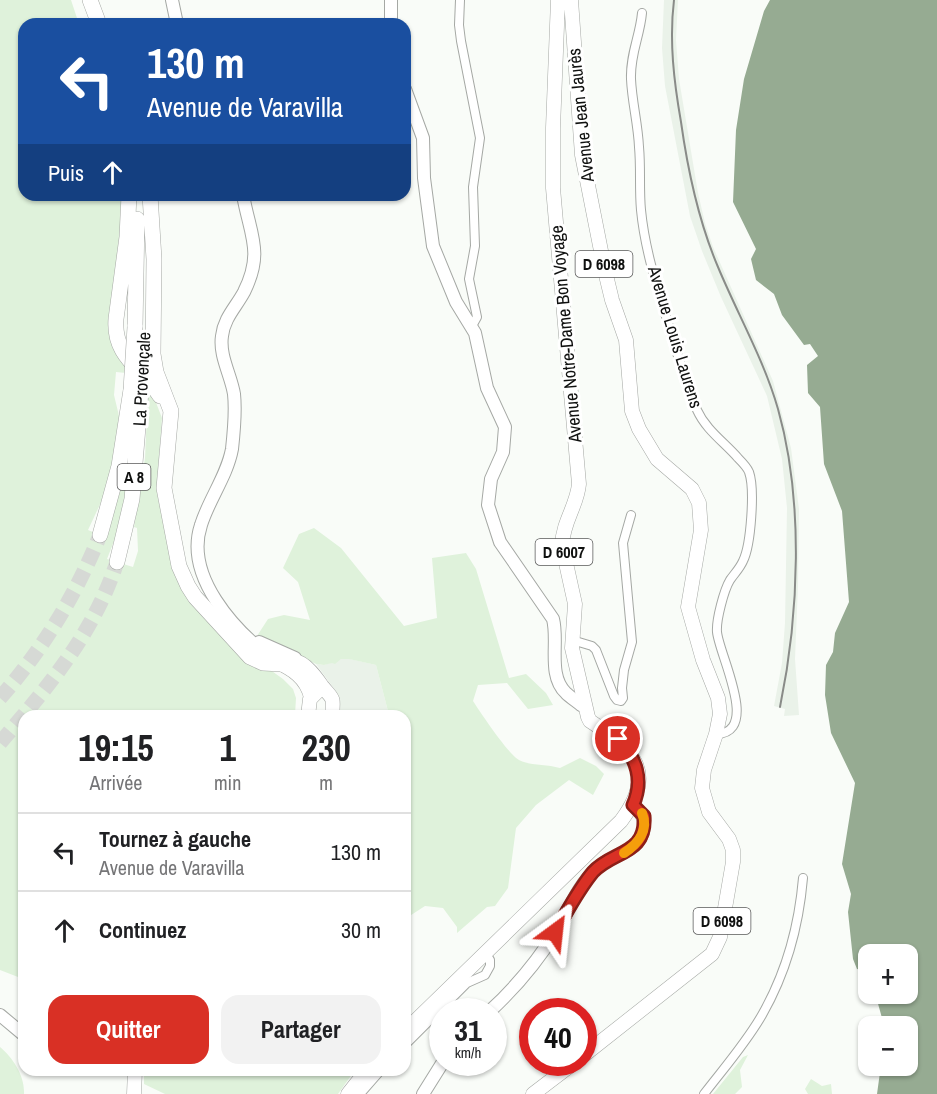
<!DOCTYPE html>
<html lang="fr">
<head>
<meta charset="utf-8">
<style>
  body { margin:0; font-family:"Archivo Narrow",sans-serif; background:#f2f2f2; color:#202124; height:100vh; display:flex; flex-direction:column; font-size:22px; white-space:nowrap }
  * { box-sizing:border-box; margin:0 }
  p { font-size:20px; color:#757577 }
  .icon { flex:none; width:33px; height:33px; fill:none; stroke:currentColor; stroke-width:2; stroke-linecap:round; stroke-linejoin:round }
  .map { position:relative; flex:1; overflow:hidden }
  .details { position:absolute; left:18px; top:710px; width:393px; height:366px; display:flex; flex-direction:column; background:#fff; border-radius:18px; box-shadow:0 2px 4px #0004 }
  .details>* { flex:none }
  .top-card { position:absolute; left:18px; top:18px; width:393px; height:183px; border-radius:18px; box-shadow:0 2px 4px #0004; background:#1a4fa0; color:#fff; overflow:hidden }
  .tools { position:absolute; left:858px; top:944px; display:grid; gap:12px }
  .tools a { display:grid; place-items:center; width:60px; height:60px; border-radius:12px; background:#fff; box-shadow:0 2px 4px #0004; font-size:30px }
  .speed { position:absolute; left:429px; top:998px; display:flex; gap:12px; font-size:30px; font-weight:700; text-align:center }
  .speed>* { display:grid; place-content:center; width:78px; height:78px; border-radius:50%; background:#fff; box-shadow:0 2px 4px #0004; line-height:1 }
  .speed small { font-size:15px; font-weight:400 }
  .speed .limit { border:9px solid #d22; background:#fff; color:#111 }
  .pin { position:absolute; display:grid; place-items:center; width:51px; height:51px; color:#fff; margin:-26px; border:3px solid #fff; border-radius:50%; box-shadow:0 2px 6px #0007 }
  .me { position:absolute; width:66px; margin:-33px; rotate:30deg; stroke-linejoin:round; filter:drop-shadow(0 0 4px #0008) }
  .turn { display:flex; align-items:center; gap:21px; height:126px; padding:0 30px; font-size:27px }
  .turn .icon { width:78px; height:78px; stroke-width:2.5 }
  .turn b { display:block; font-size:42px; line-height:51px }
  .then { display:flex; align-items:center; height:57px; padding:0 30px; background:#0003; gap:12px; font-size:22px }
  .eta { display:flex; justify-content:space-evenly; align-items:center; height:102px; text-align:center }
  .eta b { font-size:36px; font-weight:800; line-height:42px }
  .primary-button { display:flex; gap:12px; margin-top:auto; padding:12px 30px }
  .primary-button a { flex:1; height:69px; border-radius:18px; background:#d93025; color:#fff; font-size:24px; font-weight:800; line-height:69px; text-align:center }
  .primary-button a+a { background:#f2f2f2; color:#202124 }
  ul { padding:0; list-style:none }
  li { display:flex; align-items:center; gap:18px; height:78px; padding:0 30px; border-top:2px solid #e0e0e0 }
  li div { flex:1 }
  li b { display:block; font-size:22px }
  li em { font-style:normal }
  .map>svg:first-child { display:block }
  .built { fill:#eaf2e9 }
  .green { fill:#dff2db }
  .water { fill:#96ab92 }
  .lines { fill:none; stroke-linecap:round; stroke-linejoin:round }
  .highway-tunnel { stroke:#d6d9d5; stroke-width:15; stroke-dasharray:15 8; stroke-linecap:butt }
  .street-casing { stroke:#a5a8a4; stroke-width:10 }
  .secondary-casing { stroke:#a5a8a4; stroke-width:14 }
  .primary-casing { stroke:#a5a8a4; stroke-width:15 }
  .highway-casing { stroke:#a5a8a4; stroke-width:16 }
  .street { stroke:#fff; stroke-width:8 }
  .secondary { stroke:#fff; stroke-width:12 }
  .primary { stroke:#fff; stroke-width:14 }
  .highway { stroke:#fff; stroke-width:15 }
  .rail { stroke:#898b88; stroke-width:2 }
  .highway-bridge-casing { stroke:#a5a8a4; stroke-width:16; stroke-linecap:butt }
  .highway-bridge { stroke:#fff; stroke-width:15 }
  .route-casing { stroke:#8d1f18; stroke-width:15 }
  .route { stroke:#d93025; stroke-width:10 }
  .slow { stroke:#f59e0b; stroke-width:10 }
  .labels { text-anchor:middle; stroke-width:6; stroke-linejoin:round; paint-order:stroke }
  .shield { fill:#fff; stroke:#585858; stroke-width:1.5 }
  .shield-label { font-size:16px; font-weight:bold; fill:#101110 }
  .street-label { font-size:18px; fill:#101110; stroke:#fff }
</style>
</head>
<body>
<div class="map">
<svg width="937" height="1094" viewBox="0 0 937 1094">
  <rect width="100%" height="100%" fill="#f9fcf8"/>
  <path class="built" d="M664 0H678L676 40 679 79 698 193 705 223 713 247 773 381 791 448 799 509 798 586 795 659 799 715 784 716 785 709 774 706 782 663 785 623 787 508 782 459 767 396 721 297 702 251 690 216 665 86 662 48Z
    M341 659H350L376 665 389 715H338L340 702 338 694 316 664 324 665Z"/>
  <path class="green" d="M0 0H71L79 24H24V195H124L109 328C112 344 127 356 126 373L116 372 114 395 120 420 113 470 103 498 88 530 105 537 130 434 129 479 120 526 107 559 133 567 138 551 137 528 134 527 145 458 148 391 155 400 162 418 157 486 158 499 174 563 269 669 283 679 293 689 296 698 295 715 24 716V975L18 977 0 970Z
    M314 528 341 548 404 626 437 618 432 558 466 553 476 569 509 678 526 674 546 693 553 705 528 709 507 683 478 685 473 701C480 712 509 755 519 760 531 766 546 764 560 768L580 758 596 766 604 774 593 795 569 780 536 805 516 828 508 888 495 906 487 907 457 933V927L443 908 425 906 405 919V773L410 769 405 757V716L389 715 376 665 349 659H341L335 664 332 663 324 665 316 664 257 636 268 619 284 615 310 620 298 582 283 568 299 534Z
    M0 1047C13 1058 25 1076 24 1094H0Z
    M748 1055 740 1070 742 1087 735 1094H713L743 1057Z
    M144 1070H355L338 1094H165L144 1084Z
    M811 1079 822 1086 831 1084 832 1094H808L805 1089Z"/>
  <path class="water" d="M770 0H937V1094H877L881 1065H908V1026H880L882 1018 875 993H908V954H868V972L857 969 853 959 848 912 851 894 842 864 855 783 831 733 825 695 826 665 833 652 835 633 849 602 842 511 824 464 820 407 808 393 807 365 818 356 810 344 804 345 782 315 774 294 756 280 751 259 756 249 733 202 736 130 744 79 764 11Z"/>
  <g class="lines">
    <path class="highway-tunnel" d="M0 698C43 649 76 595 100 535
      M0 743C49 685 93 635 117 562"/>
    <defs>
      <path id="street" d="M460 0 459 25 461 41 480 138 473 187 475 246 469 279 477 317 472 326
        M642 13C640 36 630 54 631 79 632 102 638 124 639 147 641 168 639 189 641 210 645 252 659 293 671 333 679 359 686 385 697 410 706 430 724 442 738 458 742 462 747 467 749 472 755 489 751 545 743 561 740 568 735 573 730 580 724 590 716 620 717 632 719 655 761 733 716 734
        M572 640 592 646 596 650 614 696 617 700 621 701 623 698 622 688 624 670 632 642 623 543 631 515
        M405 1045 467 983 485 975 490 966V960L485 952
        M360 1094 381 1070
        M704 1094C724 1068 746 1043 762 1015 786 973 799 925 803 878"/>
      <path id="secondary" d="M172 0 177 24
        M391 0V24
        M405 89 423 138 424 178 433 246 456 302 475 333 487 388 505 427 503 452 491 479 488 505 500 542 553 619C559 642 547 675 566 693 570 697 576 701 581 705L584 704
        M243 195C250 235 264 252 244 292 236 307 224 318 222 336 219 356 231 375 234 394 236 412 234 431 232 449 227 476 209 499 201 525 184 576 234 630 271 658
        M259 642 295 658
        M490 1011C515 988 539 959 557 930 569 909 579 884 597 868 611 855 631 855 641 837 647 824 644 814 633 805
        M0 1015 24 1035
        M423 1094 443 1062"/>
      <path id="primary" d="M571 0 582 155 605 271 612 300 626 340 632 411 639 429 657 459 692 489 699 503 701 530 688 607 703 660 718 698 720 714 716 734 704 770 702 788 709 812 729 839 733 850V862L720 937 712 954 584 1055
        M271 658C300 659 305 662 322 686 333 700 334 695 332 716
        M275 661C292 669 306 677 311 697
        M308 716 310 699 318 691
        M405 1031 621 821C658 772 633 749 590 721L588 717 572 648 575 604 562 545C563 521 577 506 579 484L553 188V128L558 0
        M134 1094 135 1070
        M348 1094 367 1070
        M533 1094 575 1062"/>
      <path id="highway" d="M90 0 99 24
        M129 195 127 237 116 319C113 357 142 368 160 396
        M150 195 154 259 153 354 156 372 171 411 164 488 179 566 188 586 195 597 250 657 263 663 282 664
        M135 327 137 219
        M100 535 119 466 131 390
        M117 562 132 499 141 391"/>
    </defs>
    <use href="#street" class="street-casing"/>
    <use href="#secondary" class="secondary-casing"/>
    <use href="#primary" class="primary-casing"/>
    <use href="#highway" class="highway-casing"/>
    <use href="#street" class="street"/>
    <use href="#secondary" class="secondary"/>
    <use href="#primary" class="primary"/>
    <use href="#highway" class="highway"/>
    <path class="rail" d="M674 0C669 41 674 82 681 122 688 172 698 220 718 267 738 315 764 360 778 409 804 501 799 615 780 707"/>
    <defs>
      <path id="highway-bridge" d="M131 390 135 327"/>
    </defs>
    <use href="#highway-bridge" class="highway-bridge-casing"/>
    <use href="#highway-bridge" class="highway-bridge"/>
  </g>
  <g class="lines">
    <defs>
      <path id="route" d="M555 932C567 912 578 890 593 872 613 850 647 855 644 816L633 805C644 780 636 757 618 739"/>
    </defs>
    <use href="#route" class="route-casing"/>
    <use href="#route" class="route"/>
    <path class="slow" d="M624 853C638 844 649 830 642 813"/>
  </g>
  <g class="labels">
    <g class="shield">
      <rect x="575.5" y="251" width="57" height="26" rx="4.5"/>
      <rect x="117.5" y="464" width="33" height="26" rx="4.5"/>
      <rect x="535.5" y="539" width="57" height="26" rx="4.5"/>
      <rect x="693.5" y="908" width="57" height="26" rx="4.5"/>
    </g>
    <g class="shield-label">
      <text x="604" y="270">D 6098</text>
      <text x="134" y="483">A 8</text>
      <text x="564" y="558">D 6007</text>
      <text x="722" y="927">D 6098</text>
    </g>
    <g class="street-label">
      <text transform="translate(581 115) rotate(-96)" y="6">Avenue Jean Jaurès</text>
      <text transform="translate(566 334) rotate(-95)" y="6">Avenue Notre-Dame Bon Voyage</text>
      <text transform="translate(675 337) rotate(73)" y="6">Avenue Louis Laurens</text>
      <text transform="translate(142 379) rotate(-87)" y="6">La Provençale</text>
    </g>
  </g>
</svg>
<div class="tools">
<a>+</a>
<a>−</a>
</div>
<div class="speed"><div>31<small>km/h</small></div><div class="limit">40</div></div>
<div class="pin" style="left:618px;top:739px;background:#d93025"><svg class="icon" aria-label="arrive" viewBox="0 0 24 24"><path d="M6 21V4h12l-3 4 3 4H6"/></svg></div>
<svg class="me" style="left:555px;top:932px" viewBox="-20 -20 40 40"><path d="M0-17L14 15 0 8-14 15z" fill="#d93025" stroke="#fff" stroke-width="4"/></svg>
<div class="top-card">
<div class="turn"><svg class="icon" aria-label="left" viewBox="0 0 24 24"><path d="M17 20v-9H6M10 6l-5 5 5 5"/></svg><div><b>130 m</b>Avenue de Varavilla</div></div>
<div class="then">Puis<svg class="icon" aria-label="ahead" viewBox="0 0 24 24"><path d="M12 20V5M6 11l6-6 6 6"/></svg></div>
</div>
<section class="details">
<div class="eta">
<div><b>19:15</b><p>Arrivée</p></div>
<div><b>1</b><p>min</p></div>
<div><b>230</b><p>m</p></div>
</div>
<ul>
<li><svg class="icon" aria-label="left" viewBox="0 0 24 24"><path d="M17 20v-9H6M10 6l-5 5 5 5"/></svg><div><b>Tournez à gauche</b><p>Avenue de Varavilla</p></div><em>130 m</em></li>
<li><svg class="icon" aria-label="ahead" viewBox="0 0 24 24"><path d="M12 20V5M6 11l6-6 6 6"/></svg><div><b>Continuez</b></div><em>30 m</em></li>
</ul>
<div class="primary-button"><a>Quitter</a><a>Partager</a></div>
</section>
</div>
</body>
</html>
